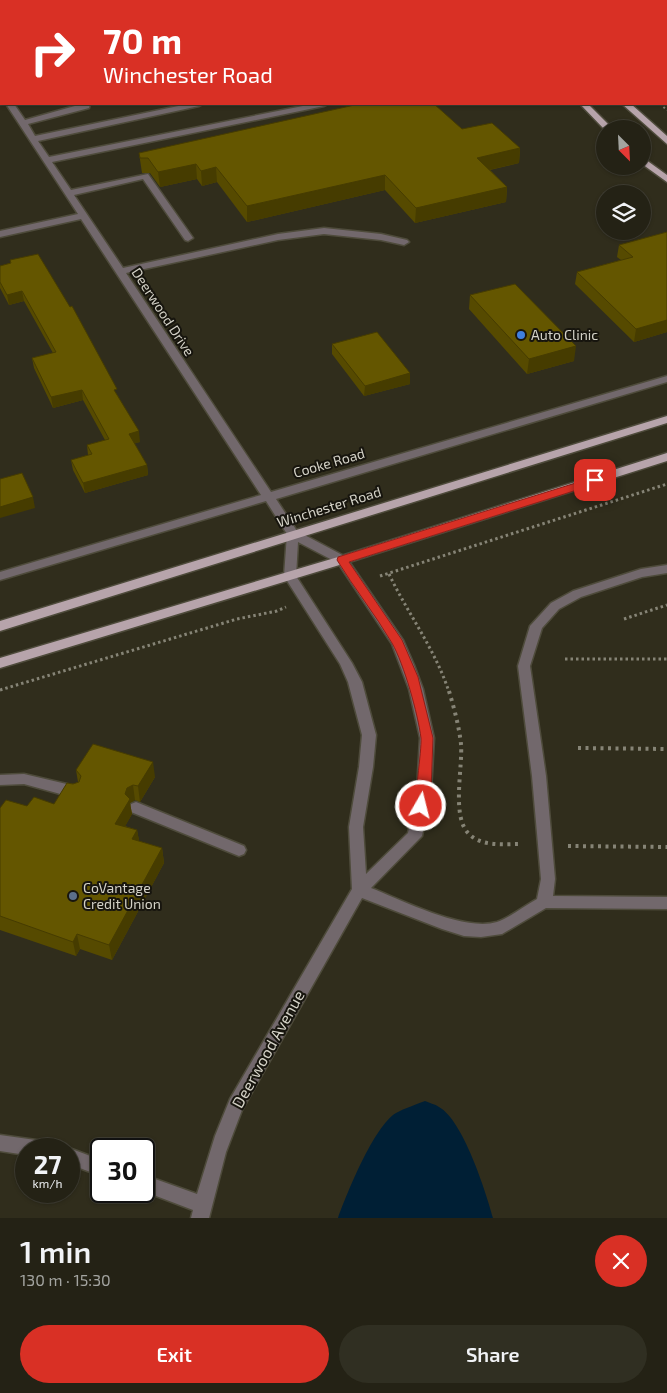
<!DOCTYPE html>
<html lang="en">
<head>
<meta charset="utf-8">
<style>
  body { margin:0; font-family:"Exo 2",sans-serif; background:#302f22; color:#f1f3f6; height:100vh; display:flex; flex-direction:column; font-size:19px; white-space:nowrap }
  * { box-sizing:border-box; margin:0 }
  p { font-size:16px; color:#a3a4a0 }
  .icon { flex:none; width:28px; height:28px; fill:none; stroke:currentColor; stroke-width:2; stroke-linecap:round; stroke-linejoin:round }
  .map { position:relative; height:1218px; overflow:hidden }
  .panel { display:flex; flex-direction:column; background:#242215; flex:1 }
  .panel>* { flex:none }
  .banner { position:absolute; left:0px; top:0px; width:668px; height:105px; box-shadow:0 1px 4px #0004,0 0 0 1px #413f34; background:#d93025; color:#fff; overflow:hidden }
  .needle { width:32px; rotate:156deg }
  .tools { position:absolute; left:596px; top:120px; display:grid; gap:10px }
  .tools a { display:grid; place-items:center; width:55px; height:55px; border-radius:50%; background:#242215; box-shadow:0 1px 4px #0004,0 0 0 1px #413f34; font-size:25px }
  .speed { position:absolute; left:15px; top:1138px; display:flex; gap:10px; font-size:25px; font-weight:700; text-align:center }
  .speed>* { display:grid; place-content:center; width:65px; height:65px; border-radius:50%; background:#242215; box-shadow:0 1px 4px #0004,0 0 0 1px #413f34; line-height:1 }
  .speed small { font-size:12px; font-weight:400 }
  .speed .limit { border:2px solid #111; border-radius:8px; background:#fff; color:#111 }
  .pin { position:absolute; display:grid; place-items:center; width:42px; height:42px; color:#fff; margin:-21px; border-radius:10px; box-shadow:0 2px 8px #0006 }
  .me { position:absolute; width:55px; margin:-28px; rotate:8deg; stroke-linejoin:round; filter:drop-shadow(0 0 4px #0008) }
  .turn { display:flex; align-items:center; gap:18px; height:105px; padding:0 20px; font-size:22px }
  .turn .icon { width:65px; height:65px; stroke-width:2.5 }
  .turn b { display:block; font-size:35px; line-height:42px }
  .round { display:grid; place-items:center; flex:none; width:52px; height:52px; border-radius:26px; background:#302f22 }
  .overview { display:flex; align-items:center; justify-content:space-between; height:85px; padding:0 20px }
  h1 { font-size:30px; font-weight:600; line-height:38px }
  .primary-button { display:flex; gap:10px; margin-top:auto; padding:10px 20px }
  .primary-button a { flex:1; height:58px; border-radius:30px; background:#d93025; color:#fff; font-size:20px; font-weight:600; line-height:58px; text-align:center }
  .primary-button a+a { background:#302f22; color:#f1f3f6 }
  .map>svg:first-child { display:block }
  .water { fill:#001f35 }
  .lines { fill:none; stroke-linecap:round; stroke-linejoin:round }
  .minor-casing { stroke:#4e4b3b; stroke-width:3 }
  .major-casing { stroke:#4e4b3b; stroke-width:3 }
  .path-far2 { stroke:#868476; stroke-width:2; stroke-dasharray:2 2.5; stroke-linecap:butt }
  .path-far1 { stroke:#868476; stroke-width:3; stroke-dasharray:2.5 3; stroke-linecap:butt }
  .path { stroke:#868476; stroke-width:4; stroke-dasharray:3 4.5; stroke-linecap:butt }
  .minor { fill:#72686c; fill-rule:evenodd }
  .major { fill:#b7a4ab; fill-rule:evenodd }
  .wall { fill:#564a00 }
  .shaded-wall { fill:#463c00 }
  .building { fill:#645600; stroke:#463c00 }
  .route { fill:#d93025; stroke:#8d1f18 }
  .shop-dot { fill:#3f7fe0; stroke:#17150e; stroke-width:2 }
  .service-dot { fill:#5c6f8a; stroke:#17150e; stroke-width:2 }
  .labels { text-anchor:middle; stroke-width:4; stroke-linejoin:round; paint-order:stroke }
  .street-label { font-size:14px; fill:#d4d2c7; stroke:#17150e }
  .poi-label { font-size:14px; fill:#d4d2c7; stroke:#17150e; text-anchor:start }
  .near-street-label { font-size:16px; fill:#d4d2c7; stroke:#17150e }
</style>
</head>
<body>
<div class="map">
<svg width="667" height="1218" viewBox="0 0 667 1218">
  <rect width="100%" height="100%" fill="#302d1c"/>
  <path class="water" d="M425 1101C429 1103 435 1104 439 1107 463 1120 486 1192 493 1218H338C347 1193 374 1126 396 1113 405 1108 415 1105 425 1101Z"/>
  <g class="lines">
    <defs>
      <path id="minor" d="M448 0H456L457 1H449Z
        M0 53H1V57H0Z
        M0 87H1V92H0Z
        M6 104H14L25 120 82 104H90L89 108 28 124 35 136 188 104H203L199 106 38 141 49 157 313 104H328L324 106 52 162 71 190 148 174 193 238 188 241 185 240 143 179 74 195 123 268 278 234 324 228 381 234 407 240 409 242 404 245 381 240 324 234 278 240 126 273 271 492 667 376V382L276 499 297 531 346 557 403 640 414 665 423 689 434 738 431 791 422 836 371 888C402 900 464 932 497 922 511 917 524 906 537 899L541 879 532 776 518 666 530 626 551 603 573 591 641 569 667 565V573L642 577 581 597 559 609 542 628 530 666 546 776 555 879 553 896 667 897V909L546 908 502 934 481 937 464 936 442 929 362 898 242 1110 226 1152 209 1218H191L193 1210 143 1191 144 1175 197 1194 215 1136 230 1099 352 889 349 827 359 767 362 735 348 682 340 664 284 576 287 534 266 501 0 580V572L261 495 81 219 0 237V231L78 214ZM298 542 338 563 392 644 409 689 420 738 417 791 408 833 366 874 363 827 373 767 376 735 362 682 352 663 296 576Z
        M24 774 75 786 80 788 82 792 80 796 75 798 24 784 0 785V775Z
        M136 802 244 846 246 850 244 854 239 856 131 812 129 808 131 804Z
        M0 1135 43 1141 49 1143 51 1149H26V1155L0 1151Z
        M69 1148 101 1160V1176L69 1164V1149H67Z"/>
      <path id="major" d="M522 0H530V1H522Z
        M556 0H564L565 1H557Z
        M580 104H588L613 129 605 130Z
        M622 104H631L667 136V144Z
        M642 157 667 175V182L642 164Z
        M667 416V423L0 631V621Z
        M667 453V461L346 563 0 668V658L338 557Z"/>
    </defs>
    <use href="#minor" class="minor-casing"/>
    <use href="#major" class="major-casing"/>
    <path class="path-far2" d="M660 104 667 110"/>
    <path class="path-far1" d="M389 574C408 614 435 649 449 692
      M380 576 667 484
      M624 619 667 605
      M565 659H667
      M0 690 237 619 277 611 286 607"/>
    <path class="path" d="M449 691C454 708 459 726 461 744 463 767 451 817 469 834 482 847 504 844 521 844
      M578 748 667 749
      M568 846 667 847"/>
    <use href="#minor" class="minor"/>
    <use href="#major" class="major"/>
  </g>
  <path class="wall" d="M462 129 520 148 519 163 490 170 507 187 506 202 415 223 385 190 247 222 217 182 202 186 197 179 160 187 150 173H142L139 153Z
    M667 232V332L634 342 575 284 577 272 621 260 617 257 619 245Z
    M10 260 118 396 140 442 134 443 147 465 148 475 85 493 73 470 71 460 88 455 87 445 105 440 83 400 53 408 34 368 32 358 53 353 24 301 9 305 0 288V266L10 263Z
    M470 295 574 361 527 374 469 309Z
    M332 344 410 384 364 396 332 354Z
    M76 770 155 777 140 802 135 800 130 803 132 814 125 826 137 830 139 841 162 848 164 863 112 960 80 949 76 956 0 930V808L54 804 73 784 78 782Z"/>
  <path class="shaded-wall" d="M520 148 519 163 476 173 477 158Z
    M196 164 197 179 160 187 158 172Z
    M216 167 217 182 202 186 201 171Z
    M385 175V190L247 222V206Z
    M507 187 506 202 415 223 416 208Z
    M22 291 24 301 9 305 7 295Z
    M667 320V332L634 342 636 329Z
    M576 346 574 361 527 374 529 359Z
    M410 373V384L364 396 365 386Z
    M82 390 83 400 53 408 51 397Z
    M139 431 140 442 130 445 129 434Z
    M147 465 148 475 85 493 83 483Z
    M33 497 35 508 0 518V507Z
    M153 762 155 777 140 802 138 786Z
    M133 785 135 800 130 803 132 814 118 839 115 824 127 788Z
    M137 830 140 845 132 839Z
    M162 848 164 863 112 960 109 945Z
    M77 934 80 949 76 956 73 942Z"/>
  <path class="building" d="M195 0H425L426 1H188Z
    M359 104H434L462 129 492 123 520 148 477 158 507 187 416 208 385 175 247 206 216 167 201 171 196 164 158 172 148 158H140L139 153Z
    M667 232V320L636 329 577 272 633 257 619 245Z
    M38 254 70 307 72 306 117 389 114 390 139 431 129 434 147 465 83 483 71 460 92 454 87 445 109 439 82 390 51 397 32 358 56 352 22 291 7 295 0 282V266L11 263 10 260Z
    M515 284 576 346 529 359 470 295Z
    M377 332 410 373 365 386 332 344Z
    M22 473 33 497 0 507V479Z
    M93 744 153 762 138 786 133 785 127 788 125 794 130 799 115 824 137 830 132 839 162 848 109 945 77 934 73 942 0 916V808L6 800 27 806 34 797 54 804 67 783 73 784 79 782 81 776 76 770Z"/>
  <path class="route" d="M595 477 600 480 599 483 349 562 402 640 418 677 433 738 431 791 426 810 421 811 417 810C413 803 422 751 421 738 418 714 404 664 392 643 375 614 354 588 337 560L338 557Z"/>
  <circle class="shop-dot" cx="521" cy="335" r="5"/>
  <circle class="service-dot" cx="73" cy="896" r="5"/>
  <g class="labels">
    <g class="street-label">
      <text transform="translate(163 312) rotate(57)" y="5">Deerwood Drive</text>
      <text transform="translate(329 463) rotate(-16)" y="5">Cooke Road</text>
      <text transform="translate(329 507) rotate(-17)" y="5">Winchester Road</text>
    </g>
    <g class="poi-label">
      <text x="531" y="340">Auto Clinic</text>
      <text x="83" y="893">CoVantage<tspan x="83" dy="16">Credit Union</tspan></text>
    </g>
    <g class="near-street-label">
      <text transform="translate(268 1049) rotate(-61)" y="6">Deerwood Avenue</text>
    </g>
  </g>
</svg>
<div class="tools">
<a><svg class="needle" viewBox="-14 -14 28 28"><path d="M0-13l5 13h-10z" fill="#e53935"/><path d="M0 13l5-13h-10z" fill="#a3a4a0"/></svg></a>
<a><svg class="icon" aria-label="layers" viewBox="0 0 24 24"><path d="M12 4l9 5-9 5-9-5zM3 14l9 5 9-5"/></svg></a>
</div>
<div class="speed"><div>27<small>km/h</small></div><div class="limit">30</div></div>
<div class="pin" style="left:595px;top:480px;background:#d93025"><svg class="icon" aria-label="arrive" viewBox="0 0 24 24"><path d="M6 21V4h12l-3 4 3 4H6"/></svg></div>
<svg class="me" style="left:421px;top:806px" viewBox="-20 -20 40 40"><circle r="17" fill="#d93025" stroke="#fff" stroke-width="3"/><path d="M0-11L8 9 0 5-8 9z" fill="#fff"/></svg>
<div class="banner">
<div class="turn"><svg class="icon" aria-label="right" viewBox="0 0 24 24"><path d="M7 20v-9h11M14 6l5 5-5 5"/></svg><div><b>70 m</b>Winchester Road</div></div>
</div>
</div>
<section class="panel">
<div class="overview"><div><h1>1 min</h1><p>130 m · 15:30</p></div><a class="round" style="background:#d93025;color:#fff"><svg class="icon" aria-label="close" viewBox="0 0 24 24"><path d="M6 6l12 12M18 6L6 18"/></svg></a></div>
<div class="primary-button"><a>Exit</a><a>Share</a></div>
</section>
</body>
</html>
